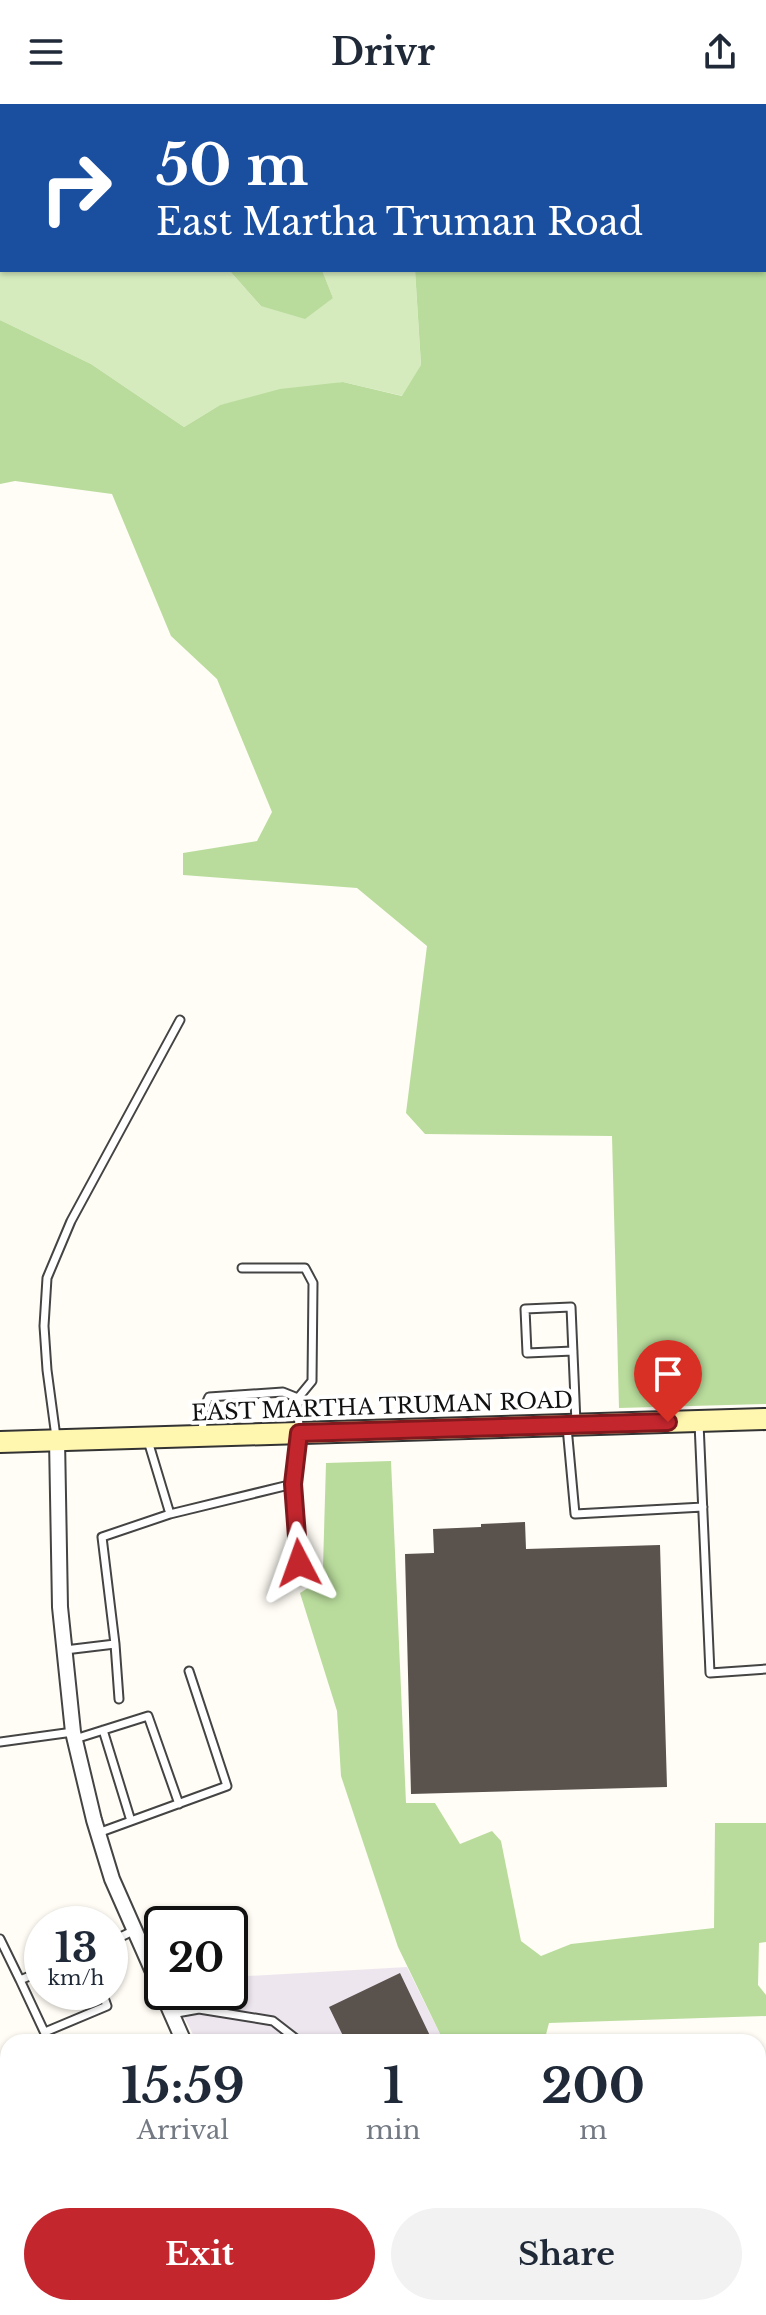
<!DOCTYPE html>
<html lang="en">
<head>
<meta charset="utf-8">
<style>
  body { margin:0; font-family:"Libre Baskerville",serif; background:#f2f2f3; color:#1f2937; height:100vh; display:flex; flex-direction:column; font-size:30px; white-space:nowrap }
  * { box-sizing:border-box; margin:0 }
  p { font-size:26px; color:#747a83 }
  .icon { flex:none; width:44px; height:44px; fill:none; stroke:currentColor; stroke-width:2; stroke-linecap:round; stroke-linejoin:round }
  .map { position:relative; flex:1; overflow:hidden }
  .side { position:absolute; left:0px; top:1930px; width:766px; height:282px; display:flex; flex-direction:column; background:#fff; border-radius:24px 24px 0 0; box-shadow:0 2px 6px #0004 }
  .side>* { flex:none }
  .hud { position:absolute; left:0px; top:0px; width:766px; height:168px; box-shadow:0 2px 6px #0004; background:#1a4fa0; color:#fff; overflow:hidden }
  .speed { position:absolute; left:24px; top:1802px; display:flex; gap:16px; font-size:40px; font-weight:700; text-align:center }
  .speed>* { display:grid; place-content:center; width:104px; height:104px; border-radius:50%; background:#fff; box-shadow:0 2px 6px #0004; line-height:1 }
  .speed small { font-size:20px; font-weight:400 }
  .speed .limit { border:4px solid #111; border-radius:12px; background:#fff; color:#111 }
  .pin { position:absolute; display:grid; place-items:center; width:68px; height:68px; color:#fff; margin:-82px -34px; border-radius:50% 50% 50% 0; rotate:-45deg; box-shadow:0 0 8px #0007 }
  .pin .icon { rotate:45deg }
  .me { position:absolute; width:88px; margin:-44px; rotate:356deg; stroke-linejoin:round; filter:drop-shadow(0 0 6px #0008) }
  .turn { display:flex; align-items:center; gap:28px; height:168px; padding:0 24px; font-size:36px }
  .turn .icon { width:104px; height:104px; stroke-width:2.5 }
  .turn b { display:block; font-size:56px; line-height:68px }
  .eta { display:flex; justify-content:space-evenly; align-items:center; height:136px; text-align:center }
  .eta b { font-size:48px; font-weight:800; line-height:56px }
  .action { display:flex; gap:16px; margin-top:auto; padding:16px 24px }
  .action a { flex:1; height:92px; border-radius:48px; background:#c4262e; color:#fff; font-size:32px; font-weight:800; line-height:92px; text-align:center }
  .action a+a { background:#f2f2f3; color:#1f2937 }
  header { display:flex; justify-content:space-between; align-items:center; height:104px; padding:0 24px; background:#fff; font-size:36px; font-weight:800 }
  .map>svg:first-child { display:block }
  .industrial { fill:#eee6ef }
  .green { fill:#d5ebbd }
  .forest { fill:#b9dc9c }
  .water { fill:#b9e0f7; stroke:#3f96cf; stroke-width:2 }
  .building { fill:#5a524d }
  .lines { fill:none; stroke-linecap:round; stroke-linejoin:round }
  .service-casing { stroke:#444; stroke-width:11 }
  .minor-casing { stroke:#444; stroke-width:18 }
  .secondary-casing { stroke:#333; stroke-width:24 }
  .service { stroke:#fff; stroke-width:7 }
  .minor { stroke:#fff; stroke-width:14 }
  .secondary { stroke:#fff6b0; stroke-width:20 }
  .route-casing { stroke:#7f191e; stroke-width:20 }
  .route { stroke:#c4262e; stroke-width:14 }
  .labels { text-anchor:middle; stroke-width:8; stroke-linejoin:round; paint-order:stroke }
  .street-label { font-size:22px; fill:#111; stroke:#fff }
</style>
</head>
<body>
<header><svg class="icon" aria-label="menu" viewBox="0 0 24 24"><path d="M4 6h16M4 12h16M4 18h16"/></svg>Drivr<svg class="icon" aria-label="share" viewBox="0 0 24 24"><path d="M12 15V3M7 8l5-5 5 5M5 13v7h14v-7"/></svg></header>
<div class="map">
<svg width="766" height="2211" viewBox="0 0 766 2211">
  <rect width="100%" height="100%" fill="#fffdf5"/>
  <path class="industrial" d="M407 1863 444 1938H197L171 1888H230V1873Z
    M343 2204H611L615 2211H347Z"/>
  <path class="green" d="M0 139 2 140V166H229L261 202 333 194 322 166H415L421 262 403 292 343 278 220 301 184 323 91 260 0 216Z"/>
  <path class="forest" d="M97 0H766V1300L619 1304 612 1032 425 1030 406 1009 427 842 357 784 183 771V749L257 737 272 708 217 575 171 532 112 390 15 377 0 380V216L91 260 184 323 220 301 280 285 343 278 402 292 421 261 415 166H764V2H98Z
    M229 166H322L333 194 305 215 261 202Z
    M391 1357 406 1699H435L460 1740 492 1727 501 1737 521 1837 541 1852 571 1840 714 1824 715 1719H766V1838L759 1839 758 1881 766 1891V1912L549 1919 544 1938H444L398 1843 341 1672 337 1607 300 1489 317 1478 323 1463 326 1359Z
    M758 2061 766 2064V2096H758Z
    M611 2204H712L715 2211H615Z"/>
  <path class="water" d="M0 0 6 2H2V140L0 139Z
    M0 2177 8 2182V2204H41L52 2211H0Z"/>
  <path class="building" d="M525 1418 526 1445 660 1441 667 1683 411 1690 405 1450 434 1449 433 1425 481 1423V1420Z
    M400 1869 433 1938H346L329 1903Z"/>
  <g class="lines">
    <defs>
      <path id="service" d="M242 1164H305L313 1179 312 1277 298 1294
        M573 1247 527 1249 525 1205 571 1203 576 1319
        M699 1319 710 1569 766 1565
        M567 1323 575 1410 703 1403
        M56 1333 47 1266 44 1222 47 1174 71 1117 180 916
        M293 1380 299 1459
        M170 1410 293 1380 299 1329 298 1294 283 1288 209 1293 204 1304 202 1329
        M115 1540 119 1595
        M65 1546 115 1540 102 1433 170 1410 148 1337
        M103 1626 131 1717
        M75 1635 148 1612 179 1700
        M0 1638 73 1628
        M98 1729 227 1682 189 1567
        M0 1835 20 1876
        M110 1838 135 1826
        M42 1867 20 1876 49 1938
        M171 1910 199 1905 273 1917 300 1938
        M45 1928 107 1902 102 1888
        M435 2204 437 2211"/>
      <path id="minor" d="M57 1335 60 1503 73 1628 94 1716 112 1775 184 1938
        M331 2204 335 2211"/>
      <path id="secondary" d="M0 1338 766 1315"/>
    </defs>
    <use href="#service" class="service-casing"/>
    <use href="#minor" class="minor-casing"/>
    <use href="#secondary" class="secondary-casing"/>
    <use href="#service" class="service"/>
    <use href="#minor" class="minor"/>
    <use href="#secondary" class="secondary"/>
  </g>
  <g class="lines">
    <defs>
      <path id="route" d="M299 1459 293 1380 299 1329 668 1318"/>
    </defs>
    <use href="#route" class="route-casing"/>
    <use href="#route" class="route"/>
  </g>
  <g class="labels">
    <g class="street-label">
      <text transform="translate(382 1302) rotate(-2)" y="8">EAST MARTHA TRUMAN ROAD</text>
    </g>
  </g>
</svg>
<div class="speed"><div>13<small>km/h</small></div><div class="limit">20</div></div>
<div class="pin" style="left:668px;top:1318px;background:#d93025"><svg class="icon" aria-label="arrive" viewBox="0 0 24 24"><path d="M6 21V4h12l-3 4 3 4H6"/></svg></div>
<svg class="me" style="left:299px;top:1459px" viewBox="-20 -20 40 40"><path d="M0-17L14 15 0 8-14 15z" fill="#c4262e" stroke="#fff" stroke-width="4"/></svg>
<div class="hud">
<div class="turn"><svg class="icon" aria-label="right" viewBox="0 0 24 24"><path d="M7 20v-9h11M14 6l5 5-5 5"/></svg><div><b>50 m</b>East Martha Truman Road</div></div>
</div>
<section class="side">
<div class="eta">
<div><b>15:59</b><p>Arrival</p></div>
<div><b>1</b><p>min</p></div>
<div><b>200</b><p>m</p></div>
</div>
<div class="action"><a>Exit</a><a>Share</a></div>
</section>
</div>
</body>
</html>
